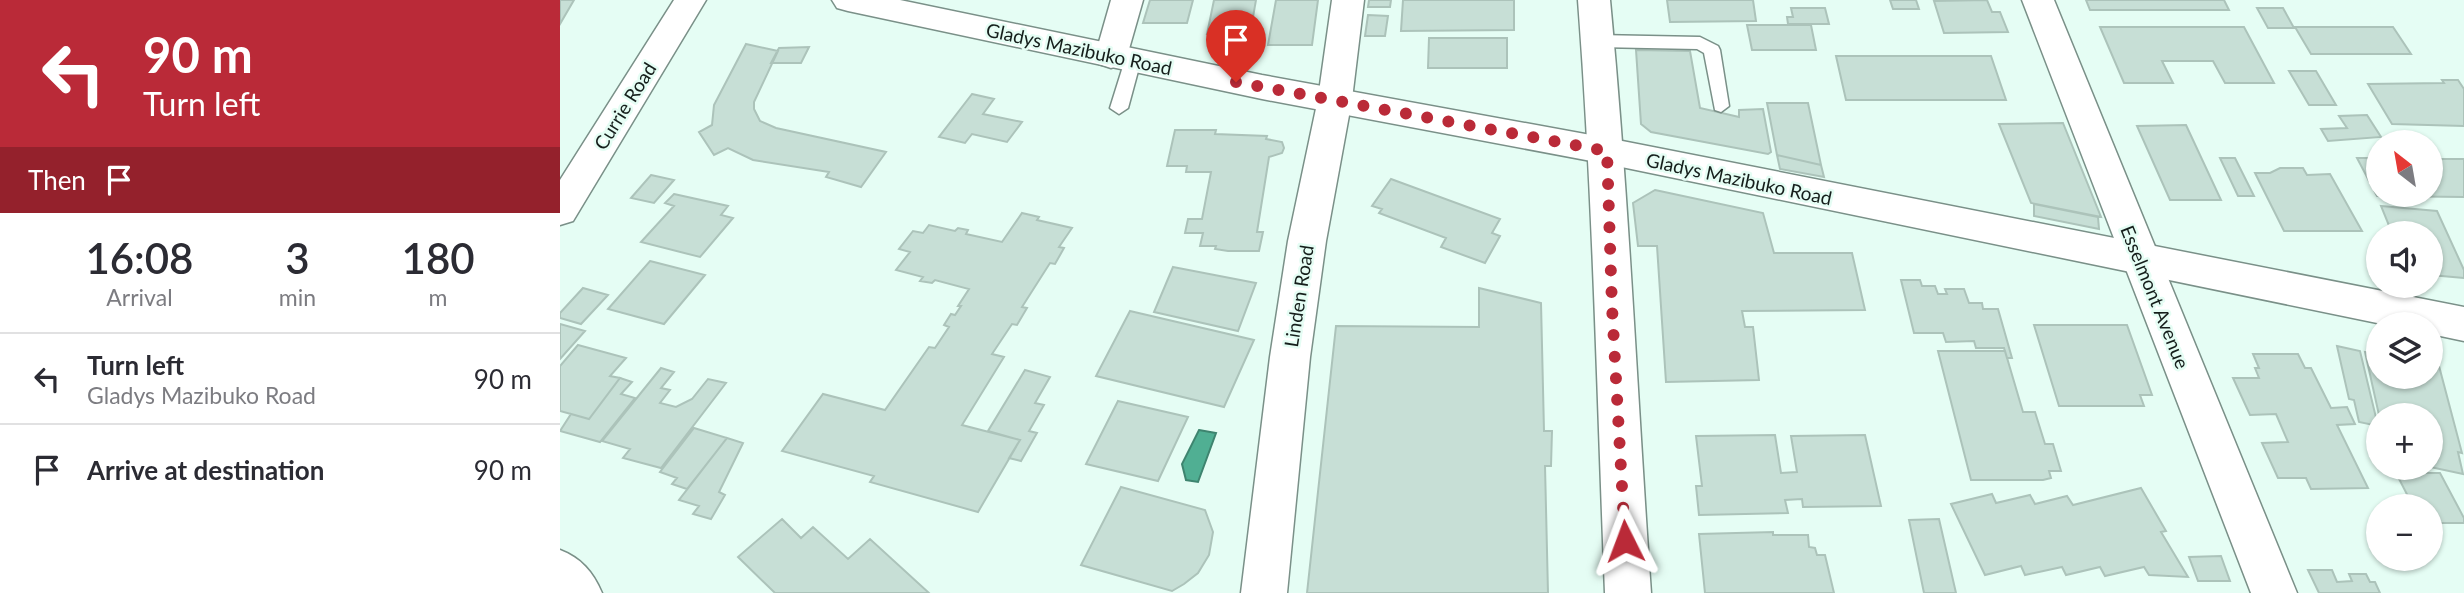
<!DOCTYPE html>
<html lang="en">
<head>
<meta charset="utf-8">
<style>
  body { margin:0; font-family:Lato,sans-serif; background:#f2f2f3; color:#2b2b33; height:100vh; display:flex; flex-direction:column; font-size:26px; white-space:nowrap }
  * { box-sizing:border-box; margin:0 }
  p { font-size:23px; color:#7c7c81 }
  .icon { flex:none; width:38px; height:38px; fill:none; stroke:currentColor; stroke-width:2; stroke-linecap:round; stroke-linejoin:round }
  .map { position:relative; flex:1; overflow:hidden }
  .sheet { display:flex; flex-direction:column; background:#fff; width:560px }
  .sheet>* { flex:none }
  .banner { background:#ba2a38; color:#fff; overflow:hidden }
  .needle { width:46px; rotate:329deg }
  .buttons { position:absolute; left:1806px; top:130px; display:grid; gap:14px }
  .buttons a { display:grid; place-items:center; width:77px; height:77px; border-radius:50%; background:#fff; box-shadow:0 2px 5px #0004; font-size:35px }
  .pin { position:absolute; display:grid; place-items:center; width:60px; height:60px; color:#fff; margin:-72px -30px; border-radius:50% 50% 50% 0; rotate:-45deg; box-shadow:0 0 7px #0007 }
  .pin .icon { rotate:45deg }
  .me { position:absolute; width:77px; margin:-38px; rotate:357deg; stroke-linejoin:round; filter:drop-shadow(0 0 5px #0008) }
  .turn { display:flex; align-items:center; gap:24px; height:147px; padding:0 28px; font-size:32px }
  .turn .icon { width:91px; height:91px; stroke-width:2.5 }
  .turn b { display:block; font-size:49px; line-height:60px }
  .then { display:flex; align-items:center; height:66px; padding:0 28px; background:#0003; gap:14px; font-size:26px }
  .eta { display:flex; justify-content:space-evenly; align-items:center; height:119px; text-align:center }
  .eta b { font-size:42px; font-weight:600; line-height:49px }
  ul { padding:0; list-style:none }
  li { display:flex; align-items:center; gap:21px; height:91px; padding:0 28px; border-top:2px solid #e1e1e2 }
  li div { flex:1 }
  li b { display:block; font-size:26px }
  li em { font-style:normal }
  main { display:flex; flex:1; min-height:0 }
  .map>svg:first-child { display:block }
  .water { fill:#50af93; stroke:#3e846f; stroke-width:2 }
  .building { fill:#c7dfd6; stroke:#acc3ba; stroke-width:2 }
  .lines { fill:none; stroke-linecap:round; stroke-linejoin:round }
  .lane-casing { stroke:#7a9088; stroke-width:3 }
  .street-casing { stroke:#7a9088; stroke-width:3 }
  .secondary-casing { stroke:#7a9088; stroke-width:3 }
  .primary-casing { stroke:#7a9088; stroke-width:3 }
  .lane { fill:#fff; fill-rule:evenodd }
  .street { fill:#fff; fill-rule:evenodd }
  .secondary { fill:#fff; fill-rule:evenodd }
  .primary { fill:#fff; fill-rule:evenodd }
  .route { stroke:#ba2a38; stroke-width:12; stroke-dasharray:0 21.6 }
  .labels { text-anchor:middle; stroke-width:5; stroke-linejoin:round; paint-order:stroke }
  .street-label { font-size:19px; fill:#151e1b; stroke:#e5fdf4 }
</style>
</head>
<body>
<main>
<section class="sheet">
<div class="banner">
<div class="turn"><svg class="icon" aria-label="left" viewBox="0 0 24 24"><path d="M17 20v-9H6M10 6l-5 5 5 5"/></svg><div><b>90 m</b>Turn left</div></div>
<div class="then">Then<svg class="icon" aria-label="arrive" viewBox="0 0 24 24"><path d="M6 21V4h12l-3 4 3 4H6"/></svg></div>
</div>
<div class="eta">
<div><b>16:08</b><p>Arrival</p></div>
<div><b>3</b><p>min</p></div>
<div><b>180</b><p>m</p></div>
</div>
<ul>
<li><svg class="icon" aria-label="left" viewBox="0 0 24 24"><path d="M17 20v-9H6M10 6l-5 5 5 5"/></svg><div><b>Turn left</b><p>Gladys Mazibuko Road</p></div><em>90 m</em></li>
<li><svg class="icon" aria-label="arrive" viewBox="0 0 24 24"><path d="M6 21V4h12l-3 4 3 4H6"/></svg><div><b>Arrive at destination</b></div><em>90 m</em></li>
</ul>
</section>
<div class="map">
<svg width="1904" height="593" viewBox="0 0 1904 593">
  <rect width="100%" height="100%" fill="#e5fdf4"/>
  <path class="water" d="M639 430 656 433 638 482 626 480 622 464Z"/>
  <path class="building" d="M0 0H14L0 24Z
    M590 0H633L627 23H583Z
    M654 0H696L690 34H647Z
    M716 0H758L752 45H708Z
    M809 0H831L830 7H808Z
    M843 0H954V30L841 31Z
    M1107 0H1193L1196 21 1110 22Z
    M1330 0H1356L1359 9H1333Z
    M1427 0 1432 12H1440L1448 32 1384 33 1374 1Z
    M1526 0H1664L1669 10H1530Z
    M1231 8H1265L1269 24H1228L1227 17H1233Z
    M1697 8H1723L1734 28H1708Z
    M808 15 828 16 825 36H805Z
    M1187 25H1251L1256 50H1192Z
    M1540 27H1684L1714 83H1665L1653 61H1602L1613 83H1564Z
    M1735 27H1833L1851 54H1751Z
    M869 38H947V68H868Z
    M186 44 218 51 194 102V109L200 121 216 128 326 152 301 187 266 177 269 172 193 160 168 148 154 155 139 132 152 125 154 105Z
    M249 47 241 63H211L219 48Z
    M1076 50 1130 51 1140 108 1179 117V110L1203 109 1211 152 1208 154 1091 132 1081 124Z
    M1276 56H1431L1446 100H1286Z
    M1729 71H1756L1776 105H1749Z
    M1882 80H1898L1904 89V126L1832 124 1808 84 1884 83Z
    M412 94 434 99 423 114 462 122 447 142 412 134 405 143 379 137Z
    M1207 103H1248L1261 165 1217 155Z
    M1807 115 1821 137 1768 141 1761 129 1787 128 1779 116Z
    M1503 123 1541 217 1471 203 1439 124Z
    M1626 125 1661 200H1610L1577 126Z
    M615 130H656L655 134 707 136 706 139 722 142 724 148 722 153 709 157 697 232H703L699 251H668L655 249 656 246H640L643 233H625L628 219H642L651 172H626L627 166H607Z
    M1217 155 1261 165 1264 177 1220 169Z
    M1660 158H1675L1694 196H1678Z
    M1797 158H1818V194H1871V159H1904V197L1817 196Z
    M1720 168H1743L1747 175 1770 174 1802 231H1724L1695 173H1710Z
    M91 175 114 180 94 203 71 198Z
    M831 179 940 219 932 233 940 236 925 263 881 247 886 238 819 213 822 209 812 206Z
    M1095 190 1203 213 1214 253H1292L1305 310 1182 311 1185 327H1193L1199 380 1106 382 1097 246H1078L1073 203Z
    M114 194 168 206 161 215 173 218 140 257 81 242 114 206 105 203Z
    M1474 204 1538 217 1539 229 1474 216Z
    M1821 206 1877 211 1904 270V278L1871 275V233H1832Z
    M462 213 479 217 477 220 512 228 499 247 504 248 495 264 490 263 462 307 467 308 457 325 452 324 432 354 444 357 402 425 460 440 418 512 310 482 314 476 222 451 263 394 325 410 369 347 375 348 389 327 384 325 391 314 395 315 401 306H398L409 289 375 280 372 283 360 281 363 277 336 270 350 252 339 249 353 231 363 233 369 225 395 231 398 228 408 230 406 234 442 242Z
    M90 261 145 275 104 324 48 309Z
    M613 267 696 283 678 331 594 312Z
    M1341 280H1360L1362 286H1375L1378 294H1387L1385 289H1404L1409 303H1422L1423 309H1438L1452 358H1447L1444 348H1416L1414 341 1386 342 1383 333H1354Z
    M23 288 48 295 21 324 0 318V313Z
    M919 288 981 303 984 431H992L991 466H985L988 593H747L776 326 919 327Z
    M570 311 694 340 664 407 536 376Z
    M0 324 25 331 0 359Z
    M1474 325H1567L1592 395H1580L1584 406H1499Z
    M18 345 66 358 50 376 60 378 29 419 0 411V366Z
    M1777 346 1800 351 1818 426 1799 422 1794 400 1789 399Z
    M1378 351H1445L1463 412H1475L1485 444H1493L1501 471H1489L1491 478 1483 480H1411Z
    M1805 352 1818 354V376H1871V365L1879 366 1902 453 1898 452 1903 474 1870 467 1871 415H1819Z
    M1693 354H1738L1745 368H1751L1771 408 1787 407 1795 424 1777 425 1808 488 1751 489 1746 478H1718L1702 443 1728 442 1716 414 1690 415 1673 378H1699L1695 368H1699Z
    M101 368 114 372 101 388 110 390 100 403 116 407 132 399 148 379 166 383 101 468 63 458 70 449 42 441Z
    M465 370 490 377 475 403 484 405 469 431 477 433 461 461 449 458 460 440 428 431Z
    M60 378 72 382 61 394 75 398 40 442 0 431 11 414 29 419Z
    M558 401 628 417 598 481 526 464Z
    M134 428 167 438 127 489 112 484 117 478 100 472Z
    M1215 435 1221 473 1237 472 1231 436 1305 435 1321 506 1243 507 1242 499 1225 500 1228 513 1139 515 1136 486H1142L1136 436Z
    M167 438 183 443 159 492 165 495 151 519 133 514 139 506 119 500Z
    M1836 473H1880L1904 518V523H1871V506H1853Z
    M561 487 645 510 653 532 649 555 638 573 624 584 612 591 521 565Z
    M1581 488 1606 531 1601 532 1628 577 1589 575 1584 567 1545 576 1540 567 1506 575 1502 567 1465 575 1461 566 1425 575 1391 504 1432 494 1436 503 1470 495 1475 504 1507 496 1513 505Z
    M222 519 241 538 253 527 288 559 310 539 369 593H215L178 557Z
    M1379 519 1396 593H1364L1349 520Z
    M1213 532V535H1248L1249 547 1255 548 1257 555H1265L1274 593H1145L1139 534Z
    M1661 556 1670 581H1638L1629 557Z
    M1748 570H1772L1777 582 1792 581 1789 574H1806L1810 582H1815L1820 593H1759Z"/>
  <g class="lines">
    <defs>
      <path id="lane" d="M1037 35 1140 37 1158 46 1160 50 1169 106 1161 112 1155 110 1144 53 1137 49 1037 47 1029 41Z
        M573 54 581 60 568 108 559 114 550 108 565 60Z"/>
      <path id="street" d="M114 0H146L13 221 0 225V180Z
        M551 0H583L567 56 563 64 551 68 539 64 535 56Z
        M772 0H804L792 99 766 241 750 357 727 593H681L710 357 728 241 758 99Z
        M1462 0H1494L1737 593H1691Z
        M0 550C21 558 33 572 42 593H0Z"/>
      <path id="secondary" d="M272 0H340L702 75 1047 138 1904 307V341L1871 334V324H1822L1047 164 702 99 288 11 277 8Z"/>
      <path id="primary" d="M1018 0H1050C1069 197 1077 395 1091 593H1045C1037 395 1033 197 1018 0Z"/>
    </defs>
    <use href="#lane" class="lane-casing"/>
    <use href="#street" class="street-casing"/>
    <use href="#secondary" class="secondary-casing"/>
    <use href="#primary" class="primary-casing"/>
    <use href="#lane" class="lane"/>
    <use href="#street" class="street"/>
    <use href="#secondary" class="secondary"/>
    <use href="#primary" class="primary"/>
  </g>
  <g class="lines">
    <path class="route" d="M676 82 1047 151 1052 307 1065 541"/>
  </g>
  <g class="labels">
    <g class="street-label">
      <text transform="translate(519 49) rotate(12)" y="7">Gladys Mazibuko Road</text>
      <text transform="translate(65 106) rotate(-58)" y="7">Currie Road</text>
      <text transform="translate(1179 179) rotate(12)" y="7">Gladys Mazibuko Road</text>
      <text transform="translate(739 296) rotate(-81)" y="7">Linden Road</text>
      <text transform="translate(1595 297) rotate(68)" y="7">Esselmont Avenue</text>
    </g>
  </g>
</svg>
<div class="buttons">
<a><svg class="needle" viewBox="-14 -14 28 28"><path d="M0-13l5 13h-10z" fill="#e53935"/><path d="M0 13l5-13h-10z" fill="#7c7c81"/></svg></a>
<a><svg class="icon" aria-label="sound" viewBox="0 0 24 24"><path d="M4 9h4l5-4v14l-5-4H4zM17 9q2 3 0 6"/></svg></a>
<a><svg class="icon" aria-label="layers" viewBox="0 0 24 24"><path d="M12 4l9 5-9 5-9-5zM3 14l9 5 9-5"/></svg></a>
<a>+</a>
<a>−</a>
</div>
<div class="pin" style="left:676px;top:82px;background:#d93025"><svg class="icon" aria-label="arrive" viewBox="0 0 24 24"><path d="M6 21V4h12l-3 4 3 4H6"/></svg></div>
<svg class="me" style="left:1065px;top:541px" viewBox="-20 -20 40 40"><path d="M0-17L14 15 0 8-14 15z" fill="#ba2a38" stroke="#fff" stroke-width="4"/></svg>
</div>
</main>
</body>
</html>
